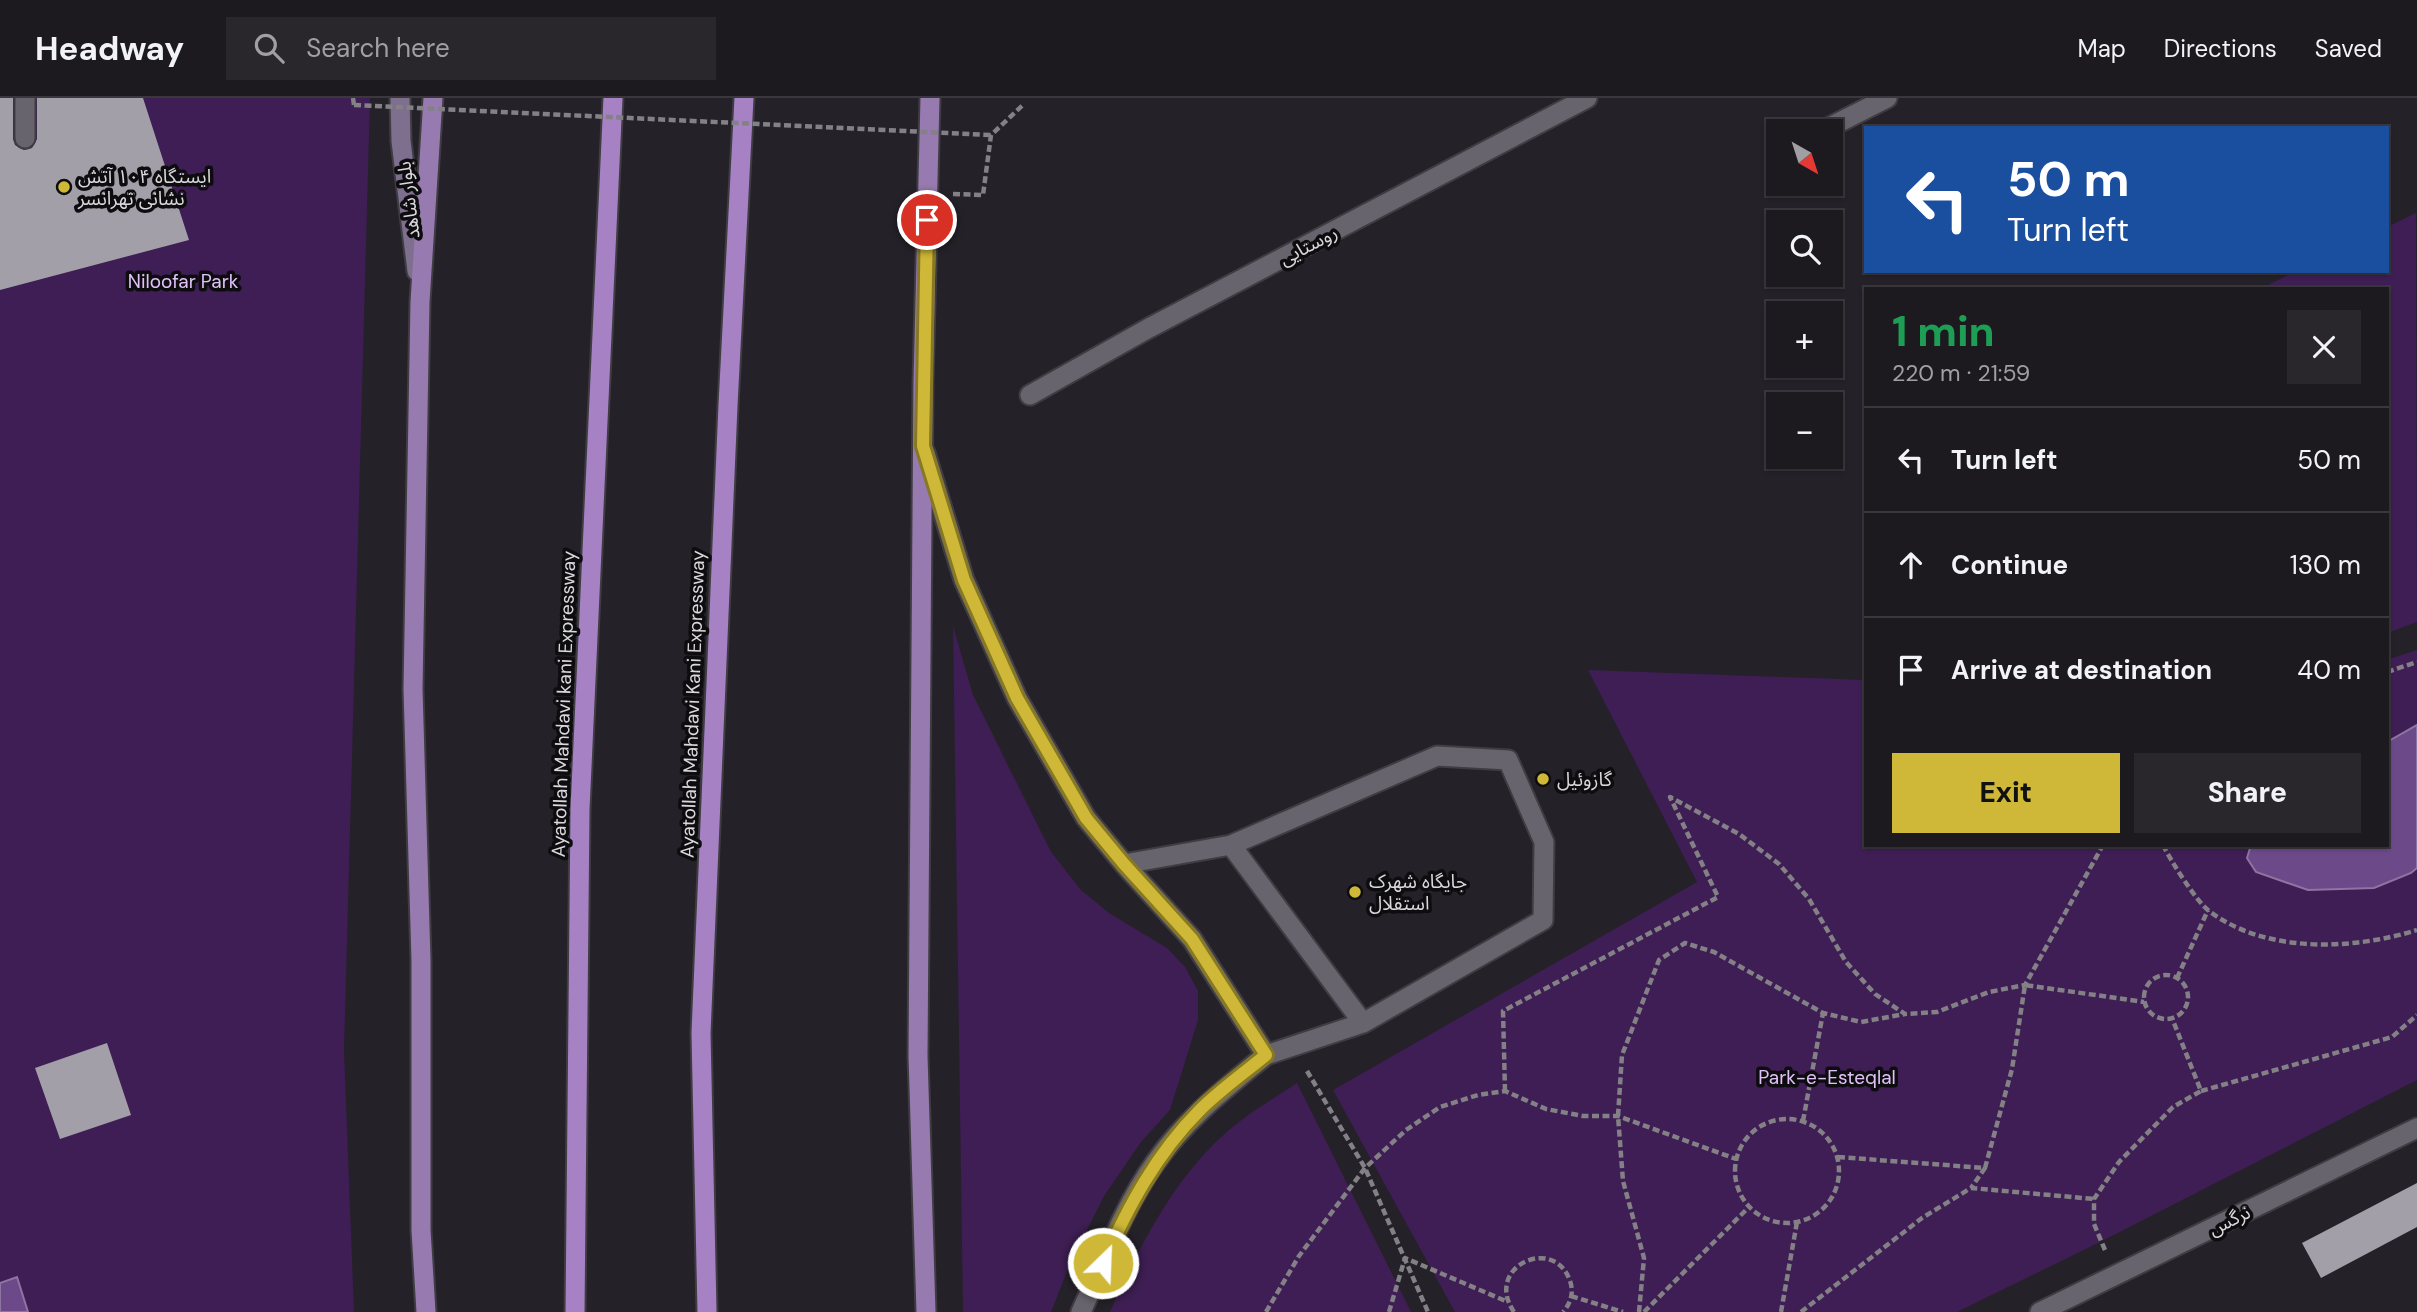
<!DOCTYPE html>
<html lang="en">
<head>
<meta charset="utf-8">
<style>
  body { margin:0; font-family:"DM Sans","Noto Sans Arabic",sans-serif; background:#29262c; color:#f1f3f6; height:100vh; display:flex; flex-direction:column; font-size:26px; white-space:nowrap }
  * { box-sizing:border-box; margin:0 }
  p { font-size:23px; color:#a0a0a4 }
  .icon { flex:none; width:38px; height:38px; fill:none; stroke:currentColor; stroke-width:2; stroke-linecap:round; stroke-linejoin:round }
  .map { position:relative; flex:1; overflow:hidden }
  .sheet { position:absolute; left:1864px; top:189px; width:525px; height:560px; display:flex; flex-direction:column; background:#1c191f; border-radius:0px; box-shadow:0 2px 5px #0004,0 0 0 2px #3a383d }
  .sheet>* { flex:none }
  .guide { position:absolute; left:1864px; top:28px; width:525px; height:147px; border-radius:0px; box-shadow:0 2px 5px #0004,0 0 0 2px #3a383d; background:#1a4fa0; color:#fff; overflow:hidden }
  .needle { width:46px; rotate:141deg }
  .controls { position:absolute; left:1766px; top:21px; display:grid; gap:14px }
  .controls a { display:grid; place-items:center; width:77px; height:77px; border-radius:0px; background:#1c191f; box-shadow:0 2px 5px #0004,0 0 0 2px #3a383d; font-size:35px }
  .pin { position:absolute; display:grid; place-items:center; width:60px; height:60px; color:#fff; margin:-30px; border:4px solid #fff; border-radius:50%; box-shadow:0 2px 7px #0007 }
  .me { position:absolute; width:77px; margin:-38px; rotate:24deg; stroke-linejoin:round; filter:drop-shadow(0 0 5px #0008) }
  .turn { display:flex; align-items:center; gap:24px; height:147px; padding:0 28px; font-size:32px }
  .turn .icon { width:91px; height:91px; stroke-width:2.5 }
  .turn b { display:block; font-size:49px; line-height:60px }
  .round { display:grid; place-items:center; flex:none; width:74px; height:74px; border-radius:0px; background:#29262c }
  .summary { display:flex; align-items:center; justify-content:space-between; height:119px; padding:0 28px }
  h1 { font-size:42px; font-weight:800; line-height:52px; color:#1e9e55 }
  .primary-button { display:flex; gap:14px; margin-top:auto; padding:14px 28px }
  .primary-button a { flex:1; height:80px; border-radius:0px; background:#cfb837; color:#111; font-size:28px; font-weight:800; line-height:80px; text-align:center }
  .primary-button a+a { background:#29262c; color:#f1f3f6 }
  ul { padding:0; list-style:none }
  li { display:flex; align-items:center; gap:21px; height:105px; padding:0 28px; border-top:2px solid #3a383d }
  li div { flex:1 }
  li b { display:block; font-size:26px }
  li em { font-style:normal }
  header { display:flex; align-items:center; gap:42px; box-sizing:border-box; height:98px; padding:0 35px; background:#1c191f; border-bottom:2px solid #3a383d }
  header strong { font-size:33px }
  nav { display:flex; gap:38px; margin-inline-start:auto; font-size:24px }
  .search { width:490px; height:63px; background:#29262c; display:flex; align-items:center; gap:18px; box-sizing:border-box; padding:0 24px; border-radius:0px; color:#a0a0a4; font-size:26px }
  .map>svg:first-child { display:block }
  .green { fill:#3e1e54 }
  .water { fill:#6c4988; stroke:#8d74a2; stroke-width:2 }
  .building { fill:#a39fa8 }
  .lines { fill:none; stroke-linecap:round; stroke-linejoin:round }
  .service-casing { stroke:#3f3c42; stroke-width:23 }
  .minor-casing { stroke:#3f3c42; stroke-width:23 }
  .secondary-casing { stroke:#3f3c42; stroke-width:23 }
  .primary-casing { stroke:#3f3c42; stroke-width:23 }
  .trunk-casing { stroke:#3f3c42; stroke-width:23 }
  .path { stroke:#838086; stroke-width:4.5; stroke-dasharray:7 3.5; stroke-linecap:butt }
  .service { stroke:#68646d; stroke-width:19 }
  .minor { stroke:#68646d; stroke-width:19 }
  .secondary { stroke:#7f6f8e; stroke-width:19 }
  .primary { stroke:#977aaf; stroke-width:19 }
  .trunk { stroke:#a682c5; stroke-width:19 }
  .path-bridge { stroke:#838086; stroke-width:4.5; stroke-dasharray:7 3.5; stroke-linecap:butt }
  .route-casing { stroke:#877824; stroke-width:18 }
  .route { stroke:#cfb837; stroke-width:12 }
  .poi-dot { fill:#cfb837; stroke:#0d0c0f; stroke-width:2.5 }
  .labels { text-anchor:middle; stroke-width:7; stroke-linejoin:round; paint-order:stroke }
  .poi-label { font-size:19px; fill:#dbd8dd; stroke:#0d0c0f; text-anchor:start }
  .street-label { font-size:19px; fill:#dbd8dd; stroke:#0d0c0f }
  .park-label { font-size:19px; fill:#e0c2f9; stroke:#0d0c0f }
</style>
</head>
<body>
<header>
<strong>Headway</strong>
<div class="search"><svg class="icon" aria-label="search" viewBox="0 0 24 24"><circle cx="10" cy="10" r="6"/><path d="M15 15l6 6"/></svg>Search here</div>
<nav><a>Map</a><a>Directions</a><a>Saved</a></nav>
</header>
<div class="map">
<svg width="2417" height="1214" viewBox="0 0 2417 1214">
  <rect width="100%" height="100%" fill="#252129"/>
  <path class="green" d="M0 0H370L344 952 354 1214H0Z
    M2416 115 2417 524 2387 535V191H2260L2296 173H2387V129Z
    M953 528 973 597 1051 754 1081 792 1109 815 1167 850 1185 869 1198 893V922L1170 1012 1141 1044 1104 1098 1070 1166 1051 1214H963Z
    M2417 552V982L2100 1144 1957 1214H1455L1333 992 1697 784 1588 572 1865 582 1866 747H2387V562Z
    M1297 985 1411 1214H1110C1141 1145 1178 1071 1239 1024 1257 1010 1278 998 1297 985Z"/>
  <path class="water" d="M2417 627V770L2411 775 2374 790 2308 792 2256 774 2247 760 2251 747H2387V644Z
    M17 1179 28 1214H0V1185Z"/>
  <path class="building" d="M0 0H13V41L15 47 24 52 32 50 37 41V0H143L189 142 0 192Z
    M107 945 131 1017 60 1041 35 970Z
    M2417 1085V1129L2321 1180 2302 1145Z"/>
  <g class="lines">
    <defs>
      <path id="service" d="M925 355 964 482 1017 600 1086 720 1124 766 1192 841 1266 957C1226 990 1185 1022 1155 1065 1123 1110 1104 1164 1081 1214
        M1231 747 1363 925
        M1124 766 1231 747 1437 658 1508 662 1544 744 1543 822 1363 925 1266 957
        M2040 1214 2417 1030"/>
      <path id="minor" d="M25 0V40
        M1822 33 1887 0
        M1030 297 1149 230 1587 0"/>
      <path id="secondary" d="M400 0 401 43 417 173"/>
      <path id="primary" d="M426 1214 421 1132V862L413 591 420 204 433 0
        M926 1214 918 958 923 285 930 0"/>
      <path id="trunk" d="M575 1214 580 711 613 0
        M707 1214 701 935 728 307 744 0"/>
    </defs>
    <use href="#service" class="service-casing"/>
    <use href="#minor" class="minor-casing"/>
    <use href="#secondary" class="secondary-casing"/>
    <use href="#primary" class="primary-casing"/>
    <use href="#trunk" class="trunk-casing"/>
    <path class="path" d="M353 0 354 7
      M953 96 983 97 991 37 1024 6
      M2387 574 2417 564
      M2163 747C2171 763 2196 803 2209 813 2266 856 2353 852 2417 832
      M2144 899a22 22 0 1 1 44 0a22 22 0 1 1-44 0Z
      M2177 880 2208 812
      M1307 973 1365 1070 1428 1214
      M1505 993 1503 913 1718 799 1670 699 1739 736 1779 766 1809 801 1846 864 1875 896 1905 916 1937 914 1989 894 2025 887 2103 747
      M2201 993 2392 939 2417 917
      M1735 1073a52 52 0 1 1 104 0a52 52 0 1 1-104 0Z
      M1803 1023 1823 915
      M1838 1059 1985 1070 1971 1090
      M1985 1070 2012 971 2025 887 2144 904
      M2105 1152 2094 1126V1101L2119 1064 2173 1009 2201 993 2172 920
      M1571 1198 1623 1214
      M1266 1214 1299 1158 1365 1070 1406 1032 1440 1009 1478 997 1505 993 1546 1011 1583 1018H1618L1736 1061
      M1389 1214 1405 1160 1508 1204
      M1514 1214C1483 1169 1554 1136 1570 1183 1574 1194 1571 1205 1563 1214
      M1639 1214 1644 1160 1623 1083 1618 1018 1622 957 1659 862 1685 845 1714 854 1823 915 1861 924 1905 916
      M1644 1214 1749 1109
      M1781 1214 1797 1124
      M1801 1214 1922 1120 1971 1090 2094 1101"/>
    <use href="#service" class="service"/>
    <use href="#minor" class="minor"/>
    <use href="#secondary" class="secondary"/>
    <use href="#primary" class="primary"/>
    <use href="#trunk" class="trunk"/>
    <path class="path-bridge" d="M354 7 991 37"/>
  </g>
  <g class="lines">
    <defs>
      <path id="route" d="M927 122 923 348 964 482 1017 600 1086 720 1124 766 1192 841 1266 957C1244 975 1220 992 1200 1012 1156 1056 1128 1109 1103 1165"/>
    </defs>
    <use href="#route" class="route-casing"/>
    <use href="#route" class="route"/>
  </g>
  <g class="poi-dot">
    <circle cx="64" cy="89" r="7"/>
    <circle cx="1543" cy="681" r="7"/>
    <circle cx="1355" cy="794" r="7"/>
  </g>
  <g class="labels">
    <g class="poi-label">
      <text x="78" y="85">ایستگاه ۱۰۴ آتش<tspan x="78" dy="22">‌نشانی تهرانسر</tspan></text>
      <text x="1557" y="688">گازوئیل</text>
      <text x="1369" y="790">جایگاه شهرک<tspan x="1369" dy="22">استقلال</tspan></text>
    </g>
    <g class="street-label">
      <text transform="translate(408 102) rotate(-97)" y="7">بلوار شاهد</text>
      <text transform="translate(1308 147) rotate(-28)" y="7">روستایی</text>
      <text transform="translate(563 606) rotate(-88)" y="7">Ayatollah Mahdavi kani Expressway</text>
      <text transform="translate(692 606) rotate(-88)" y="7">Ayatollah Mahdavi Kani Expressway</text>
      <text transform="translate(2229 1122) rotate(-26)" y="7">نرگس</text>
    </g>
    <g class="park-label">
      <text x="183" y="190">Niloofar Park</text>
      <text x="1827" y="986">Park-e-Esteqlal</text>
    </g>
  </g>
</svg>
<div class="controls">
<a><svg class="needle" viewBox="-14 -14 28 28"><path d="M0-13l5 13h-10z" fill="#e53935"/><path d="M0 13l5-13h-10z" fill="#a0a0a4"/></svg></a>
<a><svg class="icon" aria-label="search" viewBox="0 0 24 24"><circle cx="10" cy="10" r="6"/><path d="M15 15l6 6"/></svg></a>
<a>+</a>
<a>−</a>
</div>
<div class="pin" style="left:927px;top:122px;background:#d93025"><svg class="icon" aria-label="arrive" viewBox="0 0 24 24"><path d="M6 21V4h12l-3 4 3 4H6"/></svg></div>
<svg class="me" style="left:1103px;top:1165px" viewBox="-20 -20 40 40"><circle r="17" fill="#cfb837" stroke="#fff" stroke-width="3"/><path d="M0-11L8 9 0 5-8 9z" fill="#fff"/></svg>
<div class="guide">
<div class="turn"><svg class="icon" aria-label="left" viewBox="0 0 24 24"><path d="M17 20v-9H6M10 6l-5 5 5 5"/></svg><div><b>50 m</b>Turn left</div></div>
</div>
<section class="sheet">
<div class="summary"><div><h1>1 min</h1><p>220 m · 21:59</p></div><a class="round"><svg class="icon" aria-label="close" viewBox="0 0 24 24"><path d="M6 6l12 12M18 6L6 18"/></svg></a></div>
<ul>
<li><svg class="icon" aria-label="left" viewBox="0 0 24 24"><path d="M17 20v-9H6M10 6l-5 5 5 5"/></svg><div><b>Turn left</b></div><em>50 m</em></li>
<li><svg class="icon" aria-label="ahead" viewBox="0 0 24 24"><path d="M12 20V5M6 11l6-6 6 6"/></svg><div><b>Continue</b></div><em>130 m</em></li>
<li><svg class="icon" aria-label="arrive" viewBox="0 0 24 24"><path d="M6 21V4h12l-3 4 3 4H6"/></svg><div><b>Arrive at destination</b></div><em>40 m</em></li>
</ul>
<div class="primary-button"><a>Exit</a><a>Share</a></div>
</section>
</div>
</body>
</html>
